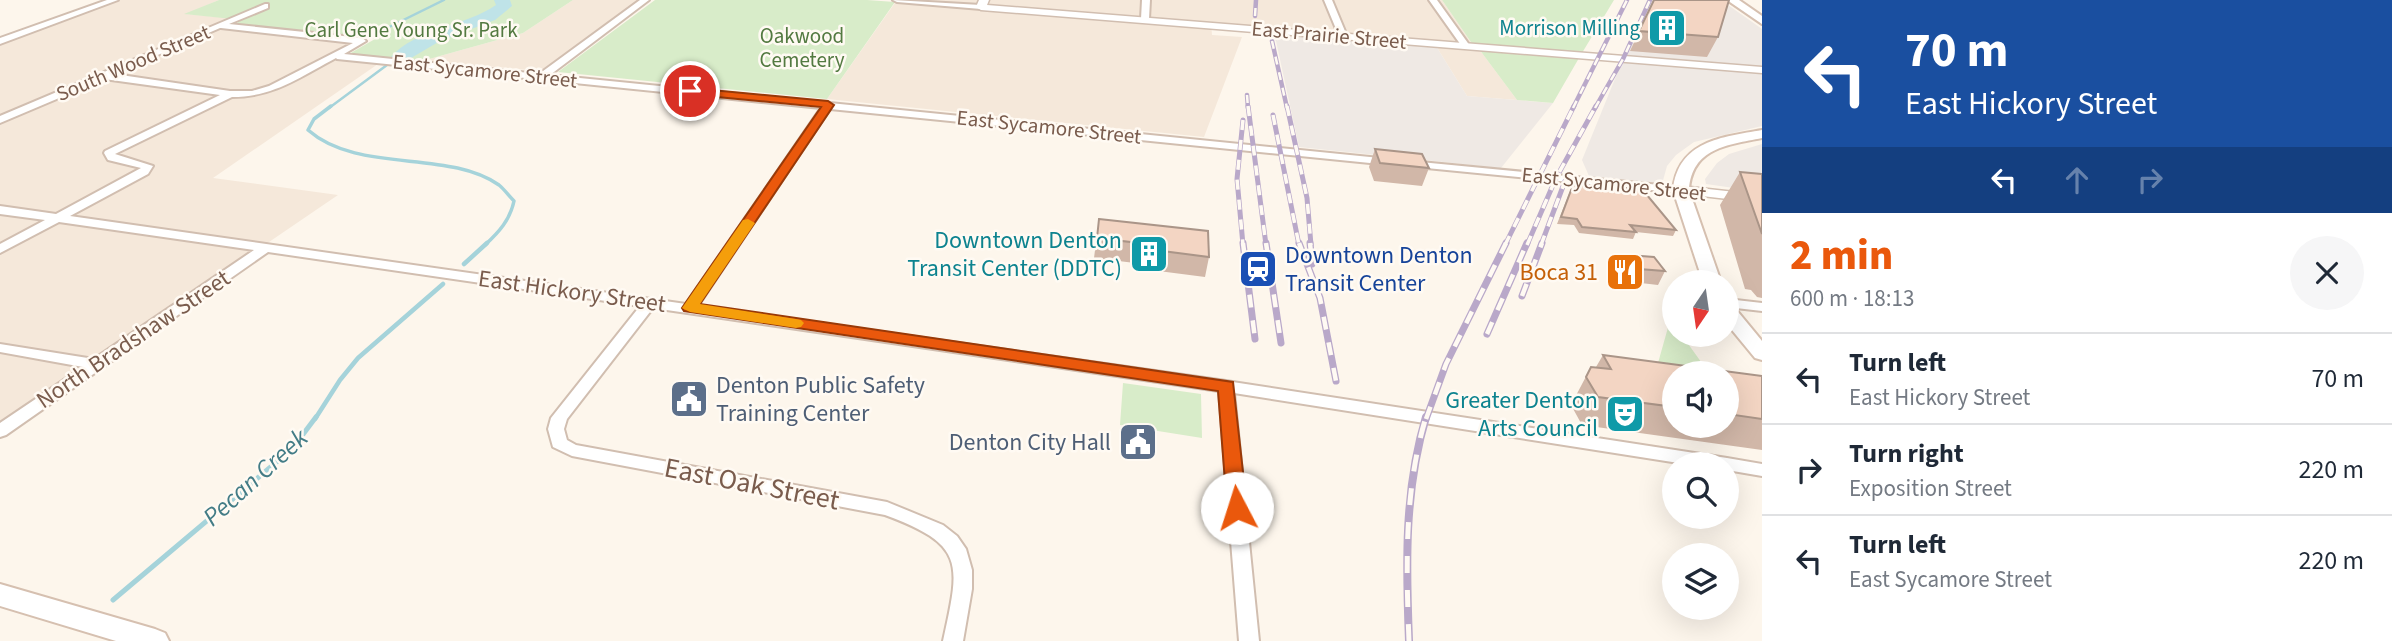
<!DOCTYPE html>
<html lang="en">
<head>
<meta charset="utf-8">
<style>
  body { margin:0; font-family:"Source Sans 3",sans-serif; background:#f6f6f7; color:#1f2937; height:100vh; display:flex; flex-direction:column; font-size:26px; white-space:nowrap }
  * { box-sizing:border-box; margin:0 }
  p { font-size:23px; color:#747a83 }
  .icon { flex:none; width:38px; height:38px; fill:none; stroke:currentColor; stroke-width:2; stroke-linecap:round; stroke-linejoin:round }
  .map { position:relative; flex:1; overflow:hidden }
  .side { display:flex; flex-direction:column; background:#fff; width:630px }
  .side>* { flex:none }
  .hud { background:#1a4fa0; color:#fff; overflow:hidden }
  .needle { width:46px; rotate:193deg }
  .fabs { position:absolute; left:1662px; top:270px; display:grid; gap:14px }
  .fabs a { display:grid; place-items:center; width:77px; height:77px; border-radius:50%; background:#fff; box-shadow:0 7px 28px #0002; font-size:35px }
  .pin { position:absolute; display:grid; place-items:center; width:60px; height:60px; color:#fff; margin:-30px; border:4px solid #fff; border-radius:50%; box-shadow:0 2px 7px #0007 }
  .me { position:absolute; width:77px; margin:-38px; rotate:355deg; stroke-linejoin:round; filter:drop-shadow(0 0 5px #0008) }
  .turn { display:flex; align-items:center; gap:24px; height:147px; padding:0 28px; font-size:32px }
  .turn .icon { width:91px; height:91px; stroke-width:2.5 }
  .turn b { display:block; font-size:49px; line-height:60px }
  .lanes { display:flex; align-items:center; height:66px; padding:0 28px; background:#0003; justify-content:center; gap:35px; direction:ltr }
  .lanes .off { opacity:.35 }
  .round { display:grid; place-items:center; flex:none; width:74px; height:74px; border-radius:37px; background:#f6f6f7 }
  .overview { display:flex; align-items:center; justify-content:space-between; height:119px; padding:0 28px }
  h1 { font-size:42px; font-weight:800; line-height:52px; color:#ea580c }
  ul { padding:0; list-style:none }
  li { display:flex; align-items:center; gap:21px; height:91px; padding:0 28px; border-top:2px solid #e0e1e3 }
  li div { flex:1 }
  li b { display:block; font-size:26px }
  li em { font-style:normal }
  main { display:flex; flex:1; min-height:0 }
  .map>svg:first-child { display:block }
  .residential { fill:#f5e8da }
  .industrial { fill:#efe9e4 }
  .green { fill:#d8ecc9 }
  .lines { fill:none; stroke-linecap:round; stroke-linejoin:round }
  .stream-far3 { stroke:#a5d3da; stroke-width:2.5 }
  .stream-far2 { stroke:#a5d3da; stroke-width:3.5 }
  .stream-far1 { stroke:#a5d3da; stroke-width:4.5 }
  .stream { stroke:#a5d3da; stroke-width:5 }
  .river { fill:#bfe3e8; fill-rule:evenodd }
  .minor-casing { stroke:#d1beb0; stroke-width:4 }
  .tertiary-casing { stroke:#d1beb0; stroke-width:3 }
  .secondary-casing { stroke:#d6c0b0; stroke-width:4 }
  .minor { fill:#fff; fill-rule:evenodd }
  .tertiary { fill:#fff; fill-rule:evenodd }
  .secondary { fill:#fff; fill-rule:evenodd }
  .rail-far3-casing { stroke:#b9a8c9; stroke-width:4.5 }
  .rail-far2-casing { stroke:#b9a8c9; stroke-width:5 }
  .rail-far1-casing { stroke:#b9a8c9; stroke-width:7 }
  .rail-casing { stroke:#b9a8c9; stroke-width:8 }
  .rail-far3 { stroke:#fffaf3; stroke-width:2.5; stroke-dasharray:8; stroke-linecap:butt }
  .rail-far2 { stroke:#fffaf3; stroke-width:3.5; stroke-dasharray:10; stroke-linecap:butt }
  .rail-far1 { stroke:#fffaf3; stroke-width:4.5; stroke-dasharray:13; stroke-linecap:butt }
  .rail { stroke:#fffaf3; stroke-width:5; stroke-dasharray:17; stroke-linecap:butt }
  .wall { fill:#d1b7a8; fill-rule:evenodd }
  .building { fill:#f3d5c3; stroke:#aa9588; stroke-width:2 }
  .route { fill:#ea580c; stroke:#983908; stroke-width:2 }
  .slow { fill:#f59e0b }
  .labels { text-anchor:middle; stroke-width:5; stroke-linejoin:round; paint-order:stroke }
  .far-culture-label { font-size:21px; fill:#0d838f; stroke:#fffaf3; text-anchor:end }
  .far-park-label { font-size:21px; fill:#537a41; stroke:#fffaf3 }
  .far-street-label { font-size:21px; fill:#7a5c4d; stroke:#fffaf3 }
  .culture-label { font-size:24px; fill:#0d838f; stroke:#fffaf3; text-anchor:end }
  .transit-label { font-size:24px; fill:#164399; stroke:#fffaf3; text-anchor:start }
  .food-label { font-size:24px; fill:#c56008; stroke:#fffaf3; text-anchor:end }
  .street-label { font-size:24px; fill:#7a5c4d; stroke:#fffaf3 }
  .service-label { font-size:24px; fill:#4e5e75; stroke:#fffaf3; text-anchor:start }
  .water-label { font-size:26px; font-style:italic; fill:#437c86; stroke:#fffaf3 }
  .near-street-label { font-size:28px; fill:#7a5c4d; stroke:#fffaf3 }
</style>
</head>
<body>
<main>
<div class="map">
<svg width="1762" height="641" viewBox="0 0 1762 641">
  <rect width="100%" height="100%" fill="#fdf6ec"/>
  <path class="residential" d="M120 0H219L186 14 230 18 209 28 352 44 326 58 378 64 213 178 338 195 0 425V43Z
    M573 0H640L542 71 422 61 523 33Z
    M897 0H1442L1473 45 1211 23 1212 35 1242 37 1204 137 827 99Z
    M1436 46 1479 49 1517 100 1467 96Z"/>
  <path class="industrial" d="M1647 0H1721L1762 29V126L1694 142 1676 155 1667 166 1662 184 1589 176 1582 160Z
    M1271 34 1436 46 1467 96 1553 103 1501 168 1299 147 1276 41Z
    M1762 144V192L1706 184 1705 179 1717 163 1729 154Z"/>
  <path class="green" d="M219 0H573L523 33 422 61 349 54 375 39 233 25 242 20 184 14Z
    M655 0H867L895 2 827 99 558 72Z
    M1442 0H1614L1582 53 1473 45Z
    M1479 49 1579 58 1553 103 1517 100Z
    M1669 324 1675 326V334H1681L1709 373 1656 370Z
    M1123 383 1201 394 1202 438 1120 425Z"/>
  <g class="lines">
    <path class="stream-far3" d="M371 36 444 0
      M329 108 387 65"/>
    <path class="stream-far2" d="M331 106 314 119 308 130C358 174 448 149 499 185 504 189 509 196 514 201 510 220 499 232 485 245"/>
    <path class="stream-far1" d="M464 264 487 243
      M315 419 340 380 358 358 443 284"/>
    <path class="stream" d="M113 600 292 449 316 417"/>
    <path class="river" d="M494 0H510L512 6 495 20 440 41 406 61H394L391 57C415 29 466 26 496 5Z"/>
    <defs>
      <path id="minor" d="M107 0H118L0 44V38Z
        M640 0H649L550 75 1390 159 1395 162 1390 165 830 109 698 306 1226 381 1727 458 1762 464V476L1727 470V464H1685L1234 393 1259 641H1239L1219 391 653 308 567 419 564 429 567 440 576 445 887 502 943 525 957 536 966 549 972 570V589L963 641H943C960 563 966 545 885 515L572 456 553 447 548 429 551 418 640 306 268 252 6 435 0 437V423L83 367 0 352V344L94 359 254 250 59 222 0 253V244L45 220 0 214V206L56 214 141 168 108 160 104 153 105 151 220 95 104 79 0 123V116L265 4H268V8L229 24 362 38 366 41 344 54 539 74ZM220 28H221L353 43 269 86 252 91H230L114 74ZM336 58 337 59 821 108 686 304 70 216 148 174 153 166 115 154 232 97C274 97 300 77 336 58Z
        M893 0 981 5 985 7 981 9 897 2Z
        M1142 0H1150L1149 19 1145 21 1141 19Z
        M1324 0H1332L1347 36 1346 38 1339 36Z
        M1429 0H1437L1470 46 1469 48H1463Z
        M1410 161 1681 187 1687 190 1681 193 1406 166V162Z
        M1727 299 1762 303V311L1727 307Z"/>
      <path id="tertiary" d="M979 0H989L987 5 1762 67V73L981 10 976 7Z
        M1681 186 1762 195V203L1676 193 1674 190Z"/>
      <path id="secondary" d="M1727 0H1739L1762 16V24Z
        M1762 130V138C1727 145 1692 148 1689 190L1721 282H1703L1673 190C1678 141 1722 137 1762 130Z
        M1727 305 1734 307 1762 341V360L1755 358 1727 324Z
        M0 584 155 629 165 633 169 641H116L0 606Z"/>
    </defs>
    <use href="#minor" class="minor-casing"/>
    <use href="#tertiary" class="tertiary-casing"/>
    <use href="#secondary" class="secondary-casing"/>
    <use href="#minor" class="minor"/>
    <use href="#tertiary" class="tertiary"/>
    <use href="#secondary" class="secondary"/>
    <defs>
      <path id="rail-far3" d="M1255 16 1256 0
        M1272 41 1287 108
        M1247 95 1248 108
        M1573 108 1627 0
        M1595 108 1623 59 1650 0"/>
      <path id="rail-far2" d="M1248 106 1266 245
        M1287 106 1307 198 1311 245
        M1273 115 1299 245
        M1243 120 1237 179 1243 245
        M1505 245 1574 106
        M1527 245 1556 178 1596 106
        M1541 245 1565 181"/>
      <path id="rail-far1" d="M1243 243 1255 339
        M1266 243 1281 343
        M1299 243 1320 298 1336 381
        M1310 243 1312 264
        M1522 296 1542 243
        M1487 334 1527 243
        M1426 419 1446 364 1506 243"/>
      <path id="rail" d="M1409 641C1406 566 1404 490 1426 417"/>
    </defs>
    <use href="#rail-far3" class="rail-far3-casing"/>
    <use href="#rail-far2" class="rail-far2-casing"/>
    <use href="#rail-far1" class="rail-far1-casing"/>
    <use href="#rail" class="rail-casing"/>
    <use href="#rail-far3" class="rail-far3"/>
    <use href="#rail-far2" class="rail-far2"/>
    <use href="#rail-far1" class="rail-far1"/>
    <use href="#rail" class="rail"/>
  </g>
  <path class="wall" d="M1654 0 1718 37 1707 57 1630 51Z
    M1375 149 1429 168 1422 186 1374 181 1369 167Z
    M1740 172 1762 174V298L1757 297 1751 290 1745 289 1720 205Z
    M1570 191 1676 230 1673 236 1636 232 1633 239 1579 233 1574 225 1557 224Z
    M1099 219 1209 257 1205 277 1143 269V264L1094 258Z
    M1628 255 1665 271 1658 285 1632 282 1621 268Z
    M1603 355 1762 376V450L1582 425 1571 405 1591 367H1596ZM1675 373H1727V425H1675Z"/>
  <path class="building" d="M1654 0H1729L1718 37 1639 31Z
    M1375 149 1422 154 1429 168 1380 163Z
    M1740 172 1762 174V234Z
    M1573 185 1642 189 1676 230 1630 225 1636 232 1582 227 1577 219 1561 217Z
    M1099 219 1208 231 1209 257 1147 249V244L1097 238Z
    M1628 255 1654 257 1665 271 1639 269Z
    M1603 355 1762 376V419L1727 414V373H1675V407L1598 397 1586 377 1591 367 1611 369Z"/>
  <path class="route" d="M690 88 828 101 834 105 700 304 1233 382 1247 508 1244 513 1237 516 1230 513 1227 508 1218 391 684 311 682 308 821 107 686 94V89Z"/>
  <path class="slow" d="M748 219 755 223 700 304 796 319 801 320 804 323 801 327 796 328 690 312 682 308 743 220Z"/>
  <defs>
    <symbol id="building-square" viewBox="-11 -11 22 22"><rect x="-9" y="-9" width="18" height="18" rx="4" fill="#0f9aa8" stroke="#fffaf3"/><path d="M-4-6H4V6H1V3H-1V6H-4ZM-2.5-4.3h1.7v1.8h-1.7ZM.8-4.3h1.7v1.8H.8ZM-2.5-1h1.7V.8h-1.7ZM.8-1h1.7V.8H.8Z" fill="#fff"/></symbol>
    <symbol id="station-square" viewBox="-11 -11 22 22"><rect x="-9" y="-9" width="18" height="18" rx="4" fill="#1a4fb4" stroke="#fffaf3"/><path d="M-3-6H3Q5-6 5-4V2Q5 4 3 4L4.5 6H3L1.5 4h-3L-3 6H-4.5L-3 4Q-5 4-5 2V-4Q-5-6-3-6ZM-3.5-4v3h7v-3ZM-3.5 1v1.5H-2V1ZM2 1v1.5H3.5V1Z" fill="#fff"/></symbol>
    <symbol id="restaurant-square" viewBox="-11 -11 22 22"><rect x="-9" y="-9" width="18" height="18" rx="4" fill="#e8710a" stroke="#fffaf3"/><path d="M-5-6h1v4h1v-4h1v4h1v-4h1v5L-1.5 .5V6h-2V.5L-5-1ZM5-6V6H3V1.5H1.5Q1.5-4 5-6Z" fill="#fff"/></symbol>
    <symbol id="civic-square" viewBox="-11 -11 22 22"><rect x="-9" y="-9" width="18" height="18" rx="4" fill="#5c6f8a" stroke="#fffaf3"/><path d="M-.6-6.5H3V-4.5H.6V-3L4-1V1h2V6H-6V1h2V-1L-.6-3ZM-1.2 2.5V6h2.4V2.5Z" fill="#fff"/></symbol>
    <symbol id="theatre-square" viewBox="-11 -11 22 22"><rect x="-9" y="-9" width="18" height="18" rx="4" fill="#0f9aa8" stroke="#fffaf3"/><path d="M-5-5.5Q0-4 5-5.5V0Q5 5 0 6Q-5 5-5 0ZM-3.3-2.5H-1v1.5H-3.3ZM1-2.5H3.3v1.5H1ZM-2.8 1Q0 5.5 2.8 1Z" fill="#fff"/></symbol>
  </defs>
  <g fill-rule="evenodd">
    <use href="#building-square" x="1645" y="6" width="44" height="44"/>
    <use href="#building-square" x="1127" y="232" width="44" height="44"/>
    <use href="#station-square" x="1236" y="247" width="44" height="44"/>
    <use href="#restaurant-square" x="1603" y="250" width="44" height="44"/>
    <use href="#civic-square" x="667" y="377" width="44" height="44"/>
    <use href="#theatre-square" x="1603" y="392" width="44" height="44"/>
    <use href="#civic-square" x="1116" y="420" width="44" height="44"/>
  </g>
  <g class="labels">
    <g class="far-culture-label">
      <text x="1640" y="35">Morrison Milling</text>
    </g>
    <g class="far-park-label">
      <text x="411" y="37">Carl Gene Young Sr. Park</text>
      <text x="802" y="43">Oakwood<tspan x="802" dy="24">Cemetery</tspan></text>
    </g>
    <g class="far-street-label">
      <text transform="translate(1329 35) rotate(5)" y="7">East Prairie Street</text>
      <text transform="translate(133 63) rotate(-23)" y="7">South Wood Street</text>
      <text transform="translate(485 71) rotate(6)" y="7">East Sycamore Street</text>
      <text transform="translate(1049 127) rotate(6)" y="7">East Sycamore Street</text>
      <text transform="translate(1614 184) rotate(6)" y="7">East Sycamore Street</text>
    </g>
    <g class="culture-label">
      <text x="1122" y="248">Downtown Denton<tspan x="1122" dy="28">Transit Center (DDTC)</tspan></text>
      <text x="1598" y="408">Greater Denton<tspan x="1598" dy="28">Arts Council</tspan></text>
    </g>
    <g class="transit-label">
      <text x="1285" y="263">Downtown Denton<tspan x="1285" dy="28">Transit Center</tspan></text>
    </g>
    <g class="food-label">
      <text x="1598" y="280">Boca 31</text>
    </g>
    <g class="street-label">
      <text transform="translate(572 291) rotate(8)" y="8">East Hickory Street</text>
      <text transform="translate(133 339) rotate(-34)" y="8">North Bradshaw Street</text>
    </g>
    <g class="service-label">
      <text x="716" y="393">Denton Public Safety<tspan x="716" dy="28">Training Center</tspan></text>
      <text x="1111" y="450" text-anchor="end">Denton City Hall</text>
    </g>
    <g class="water-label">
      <text transform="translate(255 477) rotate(-42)" y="9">Pecan Creek</text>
    </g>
    <g class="near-street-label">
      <text transform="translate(752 483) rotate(11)" y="10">East Oak Street</text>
    </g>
  </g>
</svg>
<div class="fabs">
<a><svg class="needle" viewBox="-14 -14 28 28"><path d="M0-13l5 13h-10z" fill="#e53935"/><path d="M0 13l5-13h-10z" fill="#747a83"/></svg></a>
<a><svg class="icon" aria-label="sound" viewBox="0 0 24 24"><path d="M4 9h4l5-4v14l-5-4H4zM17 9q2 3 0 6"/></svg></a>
<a><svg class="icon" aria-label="search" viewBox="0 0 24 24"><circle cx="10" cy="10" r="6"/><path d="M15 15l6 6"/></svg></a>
<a><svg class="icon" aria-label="layers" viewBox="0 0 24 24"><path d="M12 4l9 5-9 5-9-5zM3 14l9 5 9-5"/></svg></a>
</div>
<div class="pin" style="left:690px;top:91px;background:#d93025"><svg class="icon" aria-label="arrive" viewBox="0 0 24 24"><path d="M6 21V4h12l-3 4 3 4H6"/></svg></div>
<svg class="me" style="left:1237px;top:508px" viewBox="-20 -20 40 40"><circle r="19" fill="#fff"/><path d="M0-13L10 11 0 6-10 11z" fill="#ea580c"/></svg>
</div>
<section class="side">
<div class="hud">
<div class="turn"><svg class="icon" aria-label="left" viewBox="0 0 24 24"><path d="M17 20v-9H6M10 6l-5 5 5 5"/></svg><div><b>70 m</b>East Hickory Street</div></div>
<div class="lanes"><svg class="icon" aria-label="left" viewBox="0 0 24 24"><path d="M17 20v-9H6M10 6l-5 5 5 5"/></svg><svg class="icon off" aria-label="ahead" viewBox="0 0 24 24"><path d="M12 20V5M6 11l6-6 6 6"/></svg><svg class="icon off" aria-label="right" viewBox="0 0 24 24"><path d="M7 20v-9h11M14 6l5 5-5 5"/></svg></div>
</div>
<div class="overview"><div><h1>2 min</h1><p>600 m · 18:13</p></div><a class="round"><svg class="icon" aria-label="close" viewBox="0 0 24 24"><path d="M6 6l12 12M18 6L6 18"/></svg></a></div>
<ul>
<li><svg class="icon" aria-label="left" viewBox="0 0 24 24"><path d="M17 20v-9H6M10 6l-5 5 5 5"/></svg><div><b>Turn left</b><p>East Hickory Street</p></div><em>70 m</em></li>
<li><svg class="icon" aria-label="right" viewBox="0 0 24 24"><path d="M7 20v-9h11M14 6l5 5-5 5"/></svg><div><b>Turn right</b><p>Exposition Street</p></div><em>220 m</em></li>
<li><svg class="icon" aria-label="left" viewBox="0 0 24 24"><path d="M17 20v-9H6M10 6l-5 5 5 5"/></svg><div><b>Turn left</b><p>East Sycamore Street</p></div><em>220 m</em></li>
</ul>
</section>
</main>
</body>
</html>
